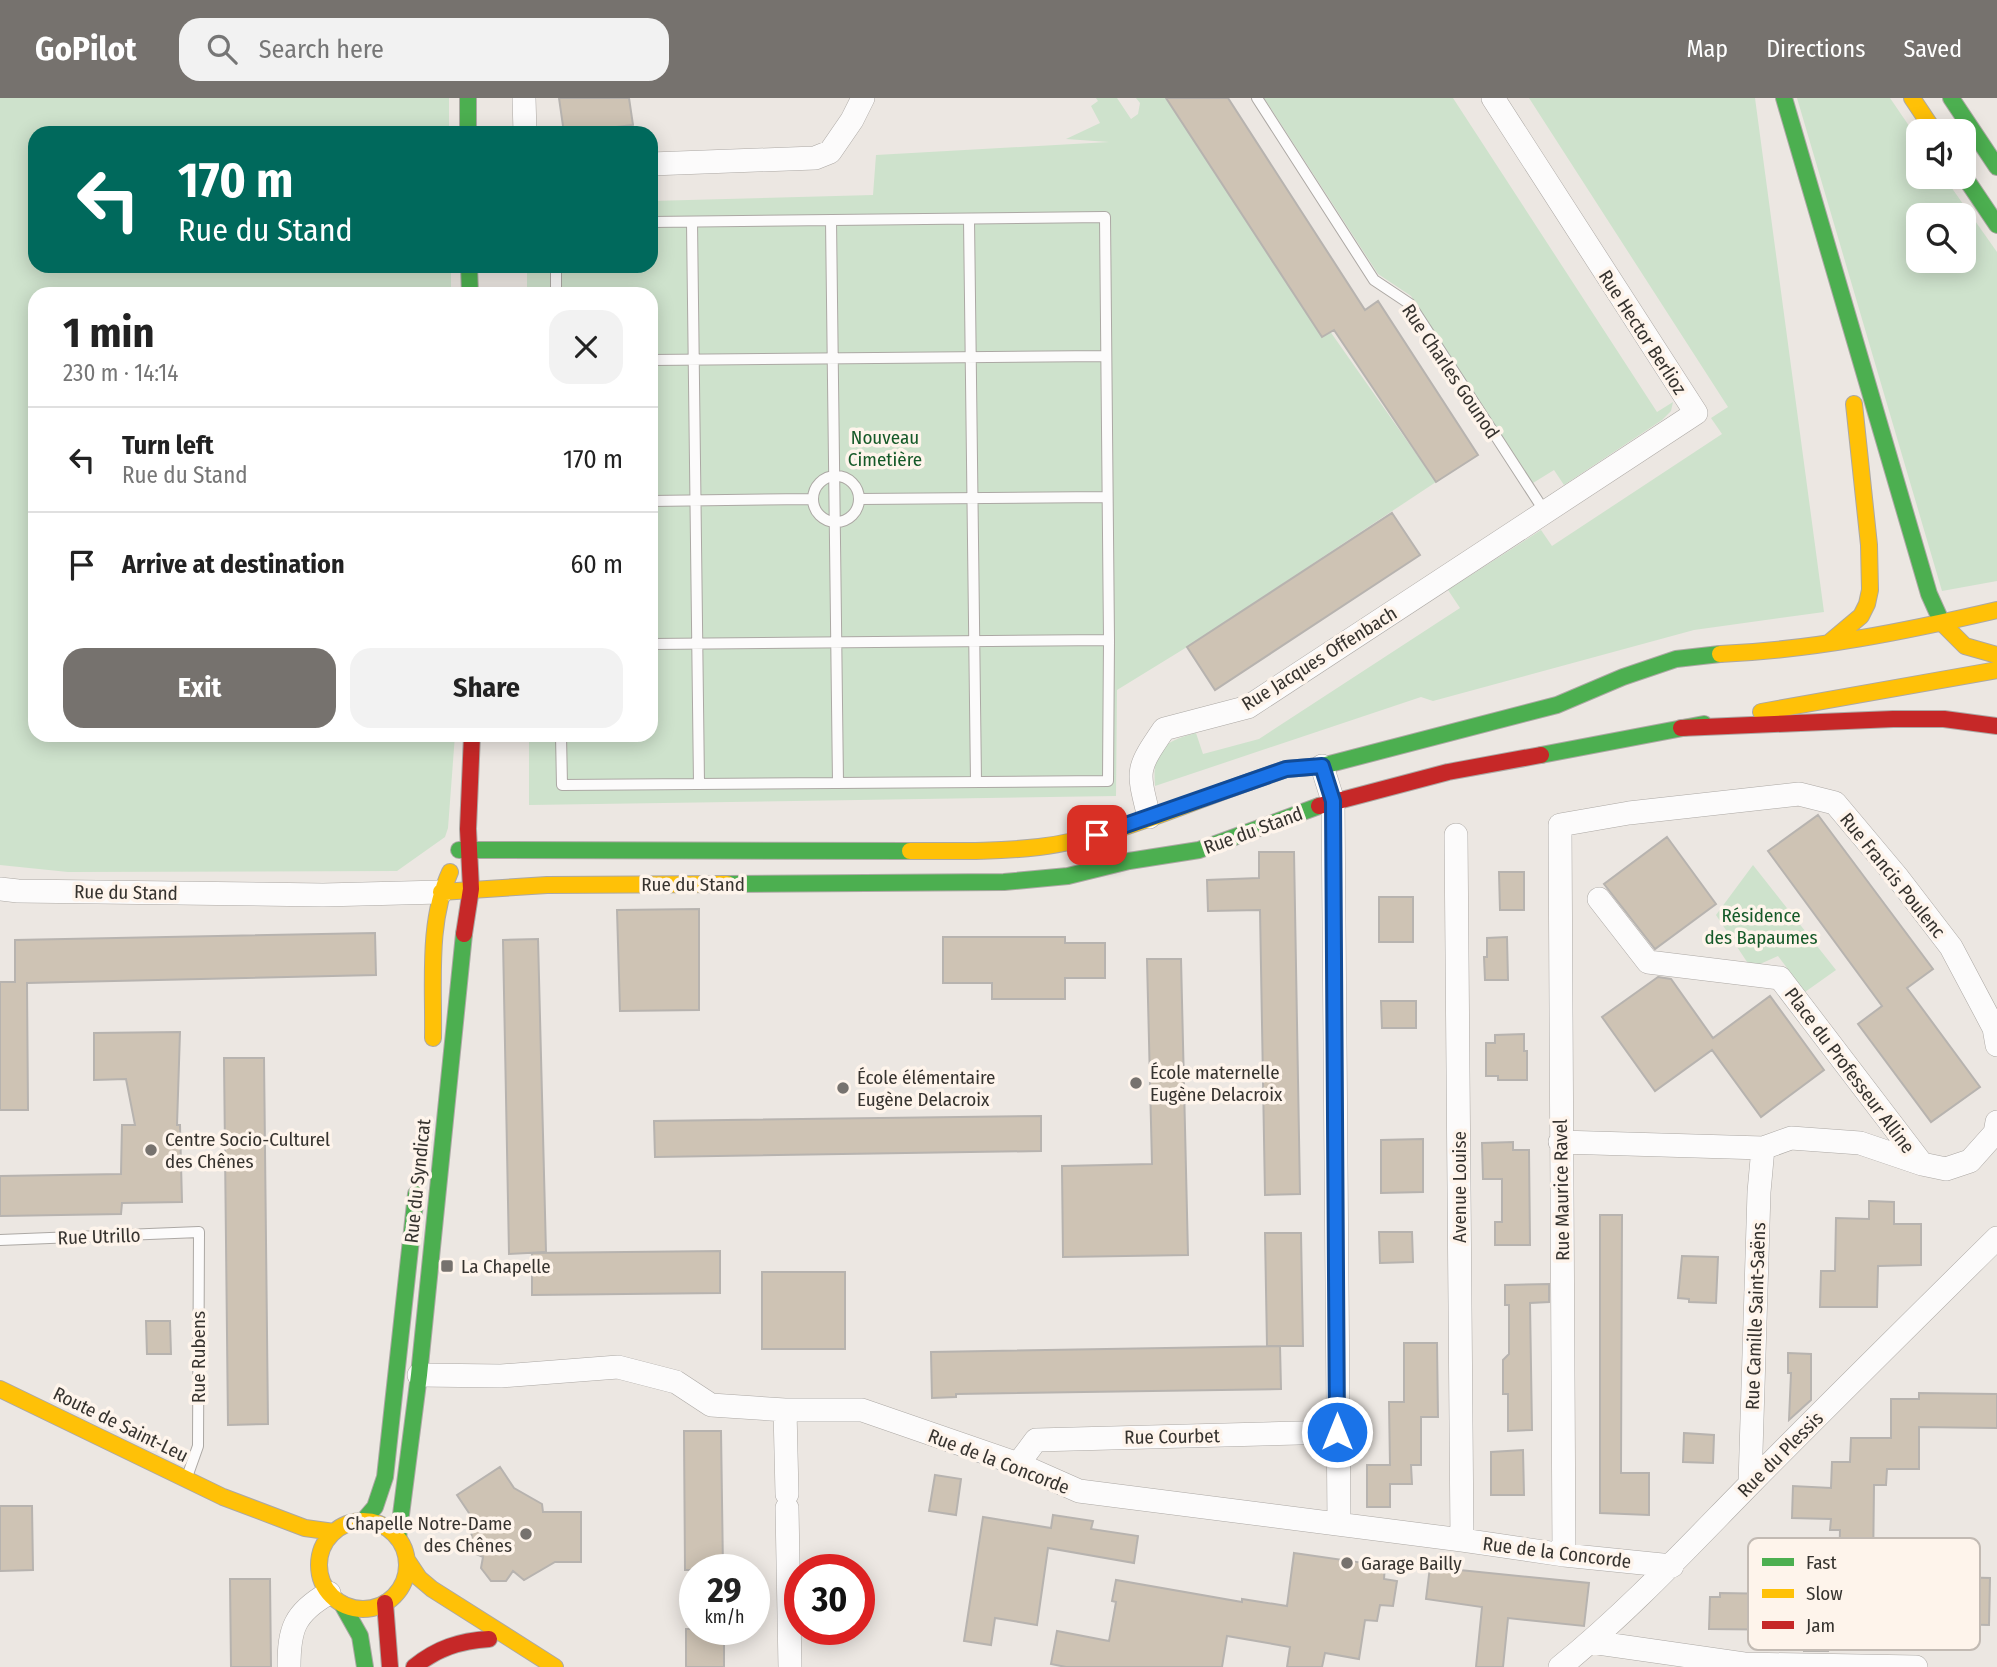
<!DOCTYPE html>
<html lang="en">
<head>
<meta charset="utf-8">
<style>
  body { margin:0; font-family:"Fira Sans Condensed",sans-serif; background:#f2f2f2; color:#222; height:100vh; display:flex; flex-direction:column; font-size:26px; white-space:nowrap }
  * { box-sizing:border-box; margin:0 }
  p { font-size:23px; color:#767676 }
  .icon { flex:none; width:38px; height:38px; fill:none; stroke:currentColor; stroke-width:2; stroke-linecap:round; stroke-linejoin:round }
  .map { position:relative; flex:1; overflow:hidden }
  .details { position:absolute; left:28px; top:189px; width:630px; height:455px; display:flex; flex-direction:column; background:#fff; border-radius:21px; box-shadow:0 4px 18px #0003 }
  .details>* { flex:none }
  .hud { position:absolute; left:28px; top:28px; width:630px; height:147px; border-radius:21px; box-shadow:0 4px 18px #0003; background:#00695c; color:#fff; overflow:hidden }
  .tools { position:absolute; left:1906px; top:21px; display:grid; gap:14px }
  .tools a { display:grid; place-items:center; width:70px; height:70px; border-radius:14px; background:#fff; box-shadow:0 4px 18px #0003; font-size:35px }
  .speed { position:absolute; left:679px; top:1456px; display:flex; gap:14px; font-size:35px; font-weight:700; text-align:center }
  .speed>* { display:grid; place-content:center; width:91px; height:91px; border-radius:50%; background:#fff; box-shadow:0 4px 18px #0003; line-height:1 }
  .speed small { font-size:18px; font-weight:400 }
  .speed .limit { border:10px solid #d22; background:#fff; color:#111 }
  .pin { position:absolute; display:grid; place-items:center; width:60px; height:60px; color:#fff; margin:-30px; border-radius:14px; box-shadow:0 4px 10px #0006 }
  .me { position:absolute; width:77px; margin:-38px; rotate:0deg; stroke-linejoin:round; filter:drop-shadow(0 0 5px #0008) }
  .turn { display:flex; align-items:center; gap:24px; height:147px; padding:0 35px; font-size:32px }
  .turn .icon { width:91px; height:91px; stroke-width:2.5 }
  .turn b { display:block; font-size:49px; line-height:60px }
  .round { display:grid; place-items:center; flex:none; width:74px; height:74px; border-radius:21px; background:#f2f2f2 }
  .summary { display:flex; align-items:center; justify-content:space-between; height:119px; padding:0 35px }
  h1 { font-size:42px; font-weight:700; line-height:52px }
  .cta { display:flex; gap:14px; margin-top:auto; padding:14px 35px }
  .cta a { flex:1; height:80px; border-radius:21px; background:#76726e; color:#fff; font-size:28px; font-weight:700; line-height:80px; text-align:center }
  .cta a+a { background:#f2f2f2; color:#222 }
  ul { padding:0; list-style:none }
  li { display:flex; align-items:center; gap:21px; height:105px; padding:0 35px; border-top:2px solid #e0e0e0 }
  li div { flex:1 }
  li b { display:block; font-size:26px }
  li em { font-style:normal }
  header { display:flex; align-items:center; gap:42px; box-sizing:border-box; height:98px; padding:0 35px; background:#76726e; color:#fff }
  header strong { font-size:33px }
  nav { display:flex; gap:38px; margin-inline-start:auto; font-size:24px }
  .search { width:490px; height:63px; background:#f2f2f2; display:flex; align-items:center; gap:18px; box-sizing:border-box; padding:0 24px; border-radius:21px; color:#767676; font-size:26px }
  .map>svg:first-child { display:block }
  .green { fill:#cee2cc; fill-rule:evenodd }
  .building { fill:#cec3b4; stroke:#b7b3af; stroke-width:2 }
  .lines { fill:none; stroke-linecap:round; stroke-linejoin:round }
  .lane-casing { stroke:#aca8a4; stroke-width:12 }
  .street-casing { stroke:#aca8a4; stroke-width:24 }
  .fast-casing { stroke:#aca8a4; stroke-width:18 }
  .slow-casing { stroke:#aca8a4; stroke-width:18 }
  .jam-casing { stroke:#aca8a4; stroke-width:18 }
  .lane { stroke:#fcfbfb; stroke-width:10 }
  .street { stroke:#fcfbfb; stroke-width:23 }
  .fast { stroke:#4caf50; stroke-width:16 }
  .slow { stroke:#ffc107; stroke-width:16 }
  .jam { stroke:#c62828; stroke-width:16 }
  .route-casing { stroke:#114b97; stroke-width:18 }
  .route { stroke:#1a73e8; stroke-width:12 }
  .poi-dot { fill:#76726e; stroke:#fef4eb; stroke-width:2.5 }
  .labels { text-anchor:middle; stroke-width:7; stroke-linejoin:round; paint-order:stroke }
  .street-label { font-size:19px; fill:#36332f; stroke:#fef4eb }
  .park-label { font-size:19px; fill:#155928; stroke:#fef4eb }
  .poi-label { font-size:19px; fill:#36332f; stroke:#fef4eb; text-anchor:start }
  .key { fill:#fef4eb; stroke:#c2bab3; stroke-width:2 }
  .key-label { font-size:19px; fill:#36332f }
</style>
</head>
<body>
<header>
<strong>GoPilot</strong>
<div class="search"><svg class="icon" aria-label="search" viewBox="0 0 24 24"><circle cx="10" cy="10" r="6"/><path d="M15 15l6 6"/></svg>Search here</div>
<nav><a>Map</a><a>Directions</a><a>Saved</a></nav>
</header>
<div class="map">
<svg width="1997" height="1569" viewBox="0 0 1997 1569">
  <rect width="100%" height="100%" fill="#ece7e2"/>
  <path class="green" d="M0 0H449V35H35V168H451V196H35V637H455L448 730 445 739 397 773 68 774 0 767Z
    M1096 0H1117L1131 21 1138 16 1140 5 1136 0H1166L1436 384 1187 549 1117 592 1116 698 529 707V637H651V196H527V168H651V103L873 97 876 57 1109 44 1066 41 1100 25 1091 8 1098 3Z
    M1264 0H1453L1657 314 1673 304 1671 313 1662 322 1564 387 1554 372 1533 385 1411 198 1378 176Z
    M1529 0H1755L1824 514 1694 532 1433 603 1421 599 1155 688C1152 651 1163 644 1196 635L1203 656 1259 641 1460 510 1448 492 1541 432 1552 448 1722 336 1711 320 1728 309Z
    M1797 0H1890L1918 41V79H1944L1997 154V483L1942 493ZM1918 117H1964V163H1918Z
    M1753 767 1836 872 1805 894 1778 858 1751 870 1716 817Z"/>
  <path class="building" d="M559 0H629L633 27 564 35Z
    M1166 0H1228L1365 212 1378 203 1478 357 1436 384 1334 232 1322 239Z
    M1392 415 1420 457 1215 592 1187 549Z
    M1818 717 1933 871 1907 890 1980 989 1931 1024 1858 926 1882 908 1768 753Z
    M1667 739 1716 806 1655 851 1604 786Z
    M1259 754H1294L1300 1096 1265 1097 1260 812 1208 813 1207 782 1259 780Z
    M1499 774H1524V812H1500Z
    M1379 799H1413V844H1379Z
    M699 811V912L620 913 617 812Z
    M375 835 376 877 27 885 28 1012H0V884H15V842Z
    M943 839H1065V845H1105V880H1065V901H992V885H943Z
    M1507 839 1508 882H1485L1484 859H1487V840Z
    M538 841 546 1154 509 1156 503 842Z
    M1147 861H1181L1188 1157 1063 1159 1062 1068 1152 1066Z
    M1658 879 1671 881 1713 940 1770 898 1824 972 1761 1019 1712 952 1655 993 1602 919Z
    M1381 903H1416V930H1382Z
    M180 934 177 1027H180L182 1104 122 1105 121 1116 0 1118V1078L121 1076 122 1027H135L126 981 94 982V935Z
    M1524 936V953H1527V982H1498V978H1486V945H1495V937Z
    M224 960H264L268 1326 228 1327Z
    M1041 1018V1053L655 1059 654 1023Z
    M1423 1041V1094L1381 1095V1042Z
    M1513 1044V1052H1529L1530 1147H1495V1124H1502V1081H1483L1482 1045Z
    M1869 1103 1894 1104V1126H1921V1167L1878 1168 1877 1209H1820L1821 1173H1835L1836 1120 1869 1121Z
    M1600 1117H1622L1621 1375H1649V1417L1600 1415Z
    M1379 1134H1412L1413 1164 1380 1165Z
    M1265 1135H1301L1303 1248H1267Z
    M720 1153V1195L532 1197V1155Z
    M1682 1158 1718 1159 1716 1205 1689 1204V1201L1678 1200Z
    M762 1174H845V1251H762Z
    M1549 1186V1204L1530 1205 1532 1332 1508 1333V1296H1503V1262L1509 1256V1207H1505V1187Z
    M146 1223H170L171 1256H147Z
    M1404 1245H1437L1438 1319H1421V1367H1411L1412 1386H1390V1409H1367V1367H1390L1389 1304H1404Z
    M1280 1248 1281 1291 956 1296V1299L932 1300 931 1254Z
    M1788 1255 1811 1256V1302L1789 1322 1791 1275H1788Z
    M1919 1295 1997 1296V1330L1919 1329V1371H1887L1886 1387H1874L1873 1473H1914V1478L1990 1480 1989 1527 1871 1524 1872 1510H1838L1840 1432H1830L1831 1421 1792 1420 1793 1388 1831 1390 1832 1364H1850L1851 1340H1891V1301H1919Z
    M684 1333H721L723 1472H685Z
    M1684 1335 1714 1337 1713 1365 1683 1364Z
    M1523 1352 1524 1397H1491V1354Z
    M500 1369 514 1390 542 1406 543 1414H581V1464H555L524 1482 513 1473 506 1483H491L481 1470 483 1459 472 1454 471 1418 457 1397Z
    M935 1377 961 1381 956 1417 929 1413Z
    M0 1408H32L33 1472 0 1473Z
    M1053 1417 1093 1423 1091 1431 1138 1438 1134 1465 1048 1450 1037 1527 995 1520 991 1547 964 1543 983 1419 1051 1430Z
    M1294 1455 1385 1468 1384 1481 1397 1483 1393 1508 1380 1507 1377 1523 1365 1522 1359 1561 1325 1555 1322 1569H1287L1290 1549 1227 1538 1222 1569H1066L1051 1566 1057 1533 1109 1543 1116 1504 1112 1503 1116 1482 1242 1504V1501L1287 1508Z
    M1430 1469 1589 1485 1584 1528 1508 1520 1503 1569H1476L1482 1509 1426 1501Z
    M230 1481H270L271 1569H231Z
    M1720 1495 1778 1496V1505H1829L1828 1553H1804V1541H1800V1532L1709 1531 1710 1499H1720Z
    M686 1531H724V1569H686Z"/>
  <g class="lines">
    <defs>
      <path id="lane" d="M1257 0 1374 182 1410 206 1545 414
        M969 121 976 684
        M831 122 838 685
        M692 124 699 686
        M556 168V196
        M651 262 1105 258
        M813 401a23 23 0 1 1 46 0a23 23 0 1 1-46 0Z
        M860 401 1107 399
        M651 403 811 401
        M651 546 1109 542
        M561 637 562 687 1108 683 1109 542 1105 119 651 124
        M0 1142 199 1134 198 1348 187 1379"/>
      <path id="street" d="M524 0 525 35
        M651 66 815 60 830 54 852 22 863 0
        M1322 668 1333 703 1339 1426
        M1149 719C1137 671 1136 672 1164 631L1248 609 1696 315 1493 0
        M1456 737 1462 1442
        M0 791 18 793 323 797 441 794
        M1599 801 1648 864 1780 880 1922 1066
        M1560 1044 1763 1050 1791 1040 1860 1045 1922 1066 1946 1071 1970 1063 1995 1035 1997 1024
        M419 1277 501 1278 618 1269 676 1284 711 1307 785 1312H862L1018 1366 1079 1393 1462 1442 1564 1457 1672 1468
        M785 1312 787 1396
        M1018 1366 1036 1342 1337 1334
        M1750 1386 1759 1094 1763 1050
        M787 1410 790 1569
        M1564 1457 1560 727 1629 715 1799 696 1835 705 1898 780 1951 849 1994 930 1997 947
        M1591 1544 1744 1566 1916 1569
        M289 1569C289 1531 294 1515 329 1495
        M1560 1569C1629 1513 1689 1448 1752 1384 1833 1302 1915 1221 1997 1140"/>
      <path id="fast" d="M468 0V35
        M1784 0 1929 496 1942 525
        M1951 0 1997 69
        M1964 78 1997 127
        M469 168 470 196
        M1541 657 1704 626
        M1249 684 1286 671 1322 668 1557 607 1623 579 1676 561 1720 556
        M459 752 910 753
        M727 786 1004 784 1068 778 1129 763 1199 752 1319 708
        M363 1423 375 1409 385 1379 416 1096
        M398 1440 419 1277 464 836
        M342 1506 360 1538 365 1569"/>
      <path id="slow" d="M1912 0 1934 33
        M1942 525 1965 548 1997 557
        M1830 544 1861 518 1867 506 1870 492 1869 447 1854 306
        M1720 556C1813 552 1907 533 1997 512
        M1761 614 1997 572
        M910 753C953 753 996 754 1039 749 1108 741 1183 707 1249 684
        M441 794 547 787 727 786
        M433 940C434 886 427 824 450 774
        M0 1291 223 1399 305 1430 334 1434
        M319 1467a44 44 0 1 1 88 0a44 44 0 1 1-88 0Z
        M407 1462 419 1480 432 1491 555 1569"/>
      <path id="jam" d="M1681 630 1893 621H1944L1997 628
        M1319 708 1448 674 1541 657
        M464 836 471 791 468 731 472 637
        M385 1505 390 1569
        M414 1569C437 1550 460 1543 489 1541"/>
    </defs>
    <use href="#lane" class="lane-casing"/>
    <use href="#street" class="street-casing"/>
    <use href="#fast" class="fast-casing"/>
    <use href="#slow" class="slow-casing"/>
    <use href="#jam" class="jam-casing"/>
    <use href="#lane" class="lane"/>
    <use href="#street" class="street"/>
    <use href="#fast" class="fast"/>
    <use href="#slow" class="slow"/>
    <use href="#jam" class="jam"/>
  </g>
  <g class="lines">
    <defs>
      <path id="route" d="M1097 737 1286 671 1322 668 1333 703 1337 1334"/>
    </defs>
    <use href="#route" class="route-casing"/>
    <use href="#route" class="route"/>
  </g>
  <g class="poi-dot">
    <circle cx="1136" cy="985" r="7"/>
    <circle cx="843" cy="990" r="7"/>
    <circle cx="151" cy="1052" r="7"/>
    <rect x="440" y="1161" width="14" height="14" rx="3.5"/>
    <circle cx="526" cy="1436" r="7"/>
    <circle cx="1347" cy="1465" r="7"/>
  </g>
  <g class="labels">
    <g class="street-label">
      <text transform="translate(1643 234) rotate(57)" y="7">Rue Hector Berlioz</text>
      <text transform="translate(1451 273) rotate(56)" y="7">Rue Charles Gounod</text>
      <text transform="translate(1319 560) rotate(-32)" y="7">Rue Jacques Offenbach</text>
      <text transform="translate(1253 732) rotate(-20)" y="7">Rue du Stand</text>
      <text transform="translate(1893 777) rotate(51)" y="7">Rue Francis Poulenc</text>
      <text x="693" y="793">Rue du Stand</text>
      <text transform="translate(126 794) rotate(1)" y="7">Rue du Stand</text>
      <text transform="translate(1850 972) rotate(53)" y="7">Place du Professeur Alline</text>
      <text transform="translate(417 1083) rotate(-84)" y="7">Rue du Syndicat</text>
      <text transform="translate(1459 1089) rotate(-90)" y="7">Avenue Louise</text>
      <text transform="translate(1561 1092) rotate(-91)" y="7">Rue Maurice Ravel</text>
      <text transform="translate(99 1138) rotate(-2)" y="7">Rue Utrillo</text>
      <text transform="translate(1755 1218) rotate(-88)" y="7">Rue Camille Saint-Saëns</text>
      <text transform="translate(198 1259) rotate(-90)" y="7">Rue Rubens</text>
      <text transform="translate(121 1326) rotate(26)" y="7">Route de Saint-Leu</text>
      <text transform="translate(1172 1338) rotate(-1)" y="7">Rue Courbet</text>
      <text transform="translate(1780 1356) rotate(-45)" y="7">Rue du Plessis</text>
      <text transform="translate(999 1363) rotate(21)" y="7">Rue de la Concorde</text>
      <text transform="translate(1557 1454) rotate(7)" y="7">Rue de la Concorde</text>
    </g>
    <g class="park-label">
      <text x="885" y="346">Nouveau<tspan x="885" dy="22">Cimetière</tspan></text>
      <text x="1761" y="824">Résidence<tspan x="1761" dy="22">des Bapaumes</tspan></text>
    </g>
    <g class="poi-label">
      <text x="1150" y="981">École maternelle<tspan x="1150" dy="22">Eugène Delacroix</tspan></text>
      <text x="857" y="986">École élémentaire<tspan x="857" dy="22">Eugène Delacroix</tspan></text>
      <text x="165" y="1048">Centre Socio-Culturel<tspan x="165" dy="22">des Chênes</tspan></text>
      <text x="461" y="1175">La Chapelle</text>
      <text x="512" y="1432" text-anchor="end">Chapelle Notre-Dame<tspan x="512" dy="22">des Chênes</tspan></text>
      <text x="1361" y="1472">Garage Bailly</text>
    </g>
  </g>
  <rect x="1748" y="1440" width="232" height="112" rx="10" class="key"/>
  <rect x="1762" y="1460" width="32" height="8" fill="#4caf50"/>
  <rect x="1762" y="1491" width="32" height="9" fill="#ffc107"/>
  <rect x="1762" y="1523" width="32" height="8" fill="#c62828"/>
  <g class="key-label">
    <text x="1806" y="1471">Fast</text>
    <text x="1806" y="1502">Slow</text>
    <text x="1806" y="1534">Jam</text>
  </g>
</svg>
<div class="tools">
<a><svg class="icon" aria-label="sound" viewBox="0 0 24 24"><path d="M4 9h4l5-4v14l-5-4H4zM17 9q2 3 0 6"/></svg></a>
<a><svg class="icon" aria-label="search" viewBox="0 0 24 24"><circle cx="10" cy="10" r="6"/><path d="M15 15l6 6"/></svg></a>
</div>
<div class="speed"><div>29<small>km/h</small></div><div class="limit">30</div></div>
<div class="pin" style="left:1097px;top:737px;background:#d93025"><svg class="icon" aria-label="arrive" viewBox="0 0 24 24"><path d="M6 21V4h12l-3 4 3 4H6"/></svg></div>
<svg class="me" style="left:1337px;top:1334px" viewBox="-20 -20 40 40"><circle r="17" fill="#1a73e8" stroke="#fff" stroke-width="3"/><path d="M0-11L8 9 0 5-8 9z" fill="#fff"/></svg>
<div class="hud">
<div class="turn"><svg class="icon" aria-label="left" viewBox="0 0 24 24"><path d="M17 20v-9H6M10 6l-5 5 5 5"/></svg><div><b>170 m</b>Rue du Stand</div></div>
</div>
<section class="details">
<div class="summary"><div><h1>1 min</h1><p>230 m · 14:14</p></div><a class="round"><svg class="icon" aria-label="close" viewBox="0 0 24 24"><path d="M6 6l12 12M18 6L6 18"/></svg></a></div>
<ul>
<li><svg class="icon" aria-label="left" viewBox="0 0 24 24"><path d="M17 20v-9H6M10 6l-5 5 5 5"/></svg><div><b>Turn left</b><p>Rue du Stand</p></div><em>170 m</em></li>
<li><svg class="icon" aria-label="arrive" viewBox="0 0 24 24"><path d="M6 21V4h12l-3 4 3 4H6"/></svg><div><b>Arrive at destination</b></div><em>60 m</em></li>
</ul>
<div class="cta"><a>Exit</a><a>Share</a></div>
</section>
</div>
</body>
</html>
